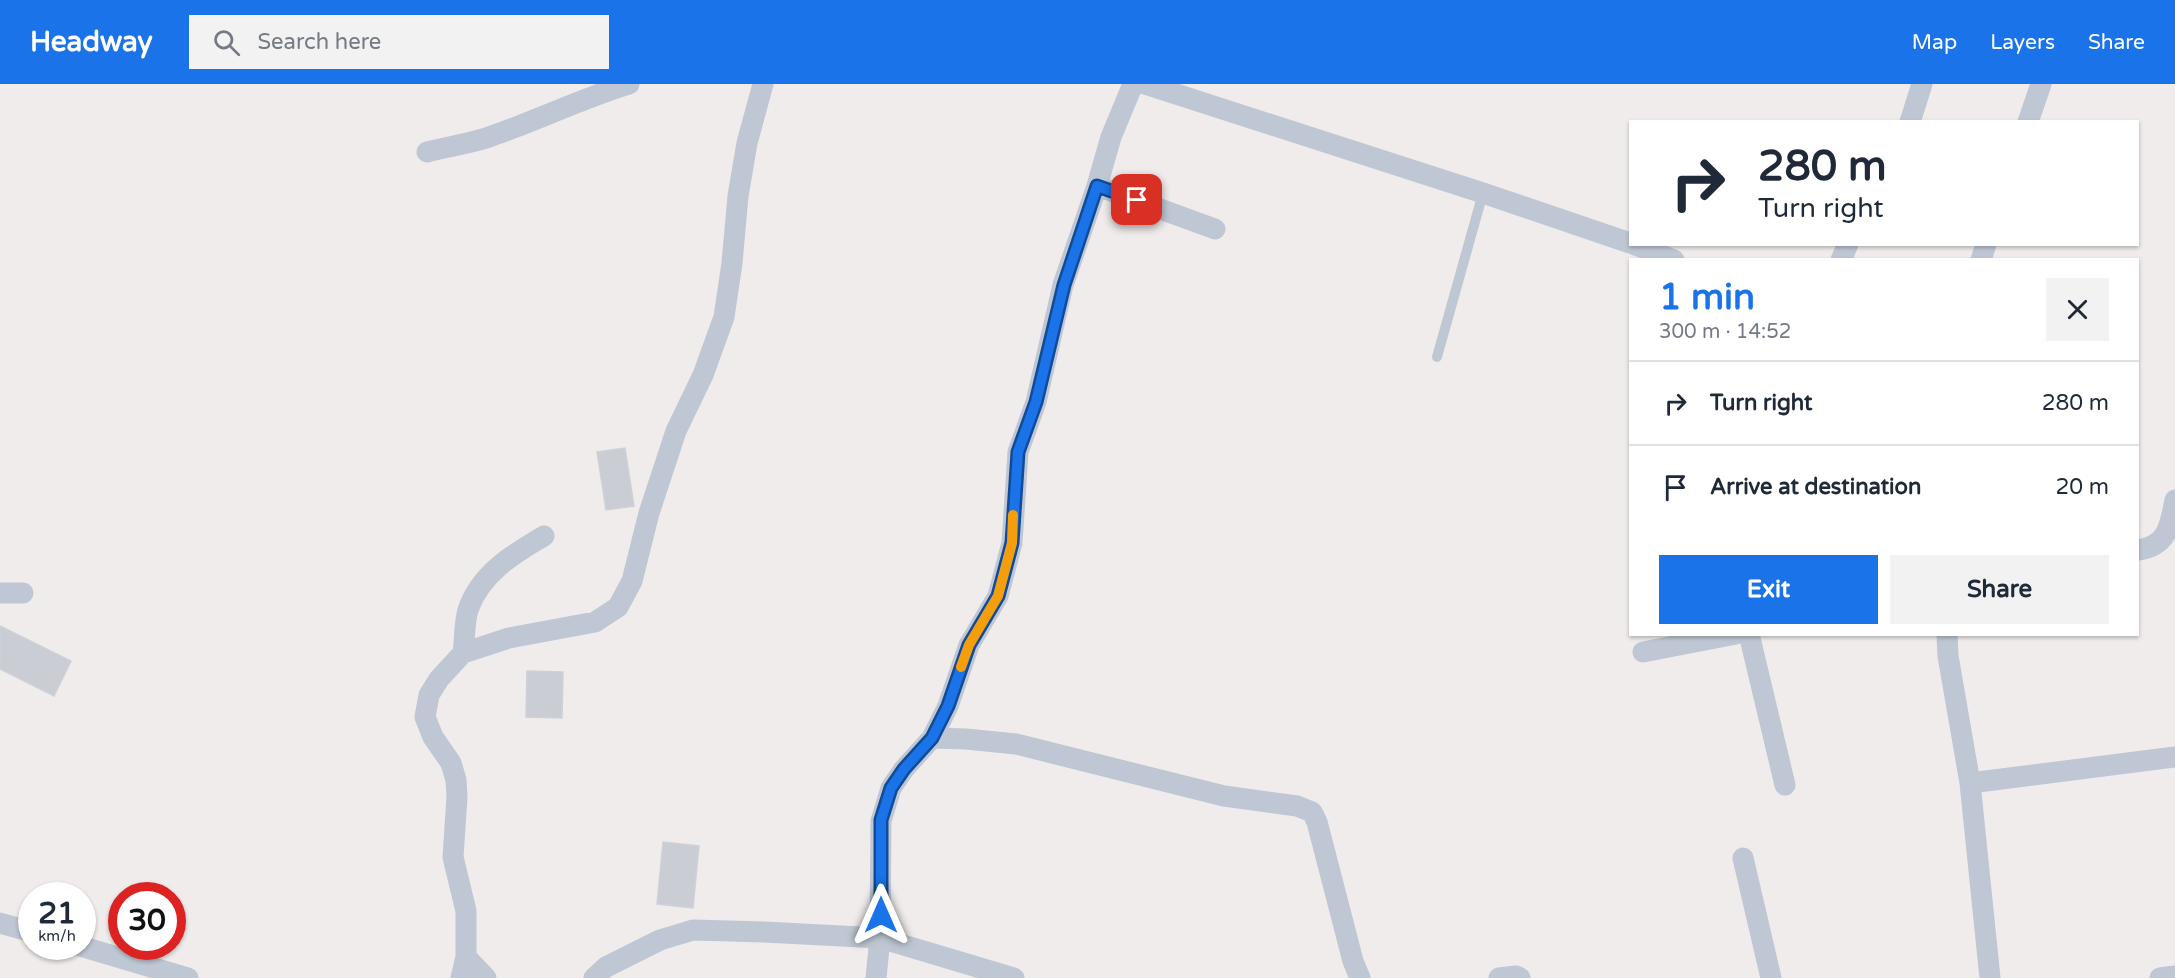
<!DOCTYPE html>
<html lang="en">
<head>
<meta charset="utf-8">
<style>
  body { margin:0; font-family:"Varela Round",sans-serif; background:#f2f2f3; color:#1f2937; height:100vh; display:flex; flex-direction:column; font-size:22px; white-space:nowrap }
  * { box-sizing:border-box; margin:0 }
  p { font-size:20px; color:#747a83 }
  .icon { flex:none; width:33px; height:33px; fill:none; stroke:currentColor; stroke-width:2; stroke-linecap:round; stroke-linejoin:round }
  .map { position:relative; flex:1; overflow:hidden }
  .drawer { position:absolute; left:1629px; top:174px; width:510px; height:378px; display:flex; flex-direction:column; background:#fff; border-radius:0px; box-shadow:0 2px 4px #0004 }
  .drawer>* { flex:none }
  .hud { position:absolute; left:1629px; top:36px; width:510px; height:126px; border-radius:0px; box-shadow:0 2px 4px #0004; background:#fff; color:#1f2937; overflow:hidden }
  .speed { position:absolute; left:18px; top:798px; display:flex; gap:12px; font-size:30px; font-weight:700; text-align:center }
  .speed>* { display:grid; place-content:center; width:78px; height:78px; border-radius:50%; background:#fff; box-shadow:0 2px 4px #0004; line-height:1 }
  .speed small { font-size:15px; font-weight:400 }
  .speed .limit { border:9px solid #d22; background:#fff; color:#111 }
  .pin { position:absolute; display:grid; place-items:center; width:51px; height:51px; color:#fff; margin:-26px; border-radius:12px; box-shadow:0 3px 9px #0006 }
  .me { position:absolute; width:66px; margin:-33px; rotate:0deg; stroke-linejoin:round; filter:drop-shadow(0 0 4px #0008) }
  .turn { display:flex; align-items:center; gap:21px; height:126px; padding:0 30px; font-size:27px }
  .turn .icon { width:78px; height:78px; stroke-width:2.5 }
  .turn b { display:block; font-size:42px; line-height:51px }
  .round { display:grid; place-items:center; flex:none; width:63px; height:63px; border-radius:0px; background:#f2f2f3 }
  .overview { display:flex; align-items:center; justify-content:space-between; height:102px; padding:0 30px }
  h1 { font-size:36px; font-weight:700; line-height:45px; color:#1a73e8 }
  .action { display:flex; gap:12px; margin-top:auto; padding:12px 30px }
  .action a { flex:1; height:69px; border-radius:0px; background:#1a73e8; color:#fff; font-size:24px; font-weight:700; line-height:69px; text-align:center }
  .action a+a { background:#f2f2f3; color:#1f2937 }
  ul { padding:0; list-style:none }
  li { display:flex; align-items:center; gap:18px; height:84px; padding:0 30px; border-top:2px solid #e0e1e3 }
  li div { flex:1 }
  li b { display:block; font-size:22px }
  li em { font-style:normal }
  header { display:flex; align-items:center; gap:36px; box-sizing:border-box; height:84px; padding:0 30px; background:#1a73e8; color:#fff }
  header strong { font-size:28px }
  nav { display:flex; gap:33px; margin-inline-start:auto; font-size:21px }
  .search { width:420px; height:54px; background:#f2f2f3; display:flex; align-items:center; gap:15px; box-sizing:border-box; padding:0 21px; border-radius:0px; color:#747a83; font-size:22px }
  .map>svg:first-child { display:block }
  .building { fill:#cacdd4; stroke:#cfd1d8; stroke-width:1.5 }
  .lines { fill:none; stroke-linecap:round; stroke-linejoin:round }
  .lane { stroke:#bec7d3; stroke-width:10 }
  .street { stroke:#bec7d3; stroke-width:21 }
  .route-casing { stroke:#114b97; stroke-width:15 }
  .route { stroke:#1a73e8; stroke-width:10 }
  .slow { stroke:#f59e0b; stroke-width:10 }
</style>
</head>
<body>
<header>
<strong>Headway</strong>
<div class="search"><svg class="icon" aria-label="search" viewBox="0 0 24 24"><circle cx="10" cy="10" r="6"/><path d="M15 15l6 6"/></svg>Search here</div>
<nav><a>Map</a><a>Layers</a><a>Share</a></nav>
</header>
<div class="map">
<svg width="2175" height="894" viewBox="0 0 2175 894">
  <rect width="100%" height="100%" fill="#efeceb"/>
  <path class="building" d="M625 364 634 422 606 426 597 368Z
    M0 542 71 577 54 612 0 585Z
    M527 587 563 588 562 634 526 633Z
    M663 758 699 762 693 824 657 820Z"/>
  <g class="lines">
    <path class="lane" d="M1437 273 1483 109"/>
    <path class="street" d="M1145 0 1483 109 1630 159
      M1910 38 1922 0
      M2028 38 2041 0
      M427 68C446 63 467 60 486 54 534 38 580 15 629 0
      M1097 102 1215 145
      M1633 160 1674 176
      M1841 176 1848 160
      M1981 176 1986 160
      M2138 466C2168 462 2170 441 2175 416
      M0 509H23
      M1749 550 1785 701
      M1947 550 1948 572 1970 699 1990 894
      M1643 568 1736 550
      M463 569C465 555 464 539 468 526 480 490 513 470 544 452
      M932 654 966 655 1016 660 1224 712 1297 722 1312 728 1317 738 1353 877 1360 894
      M1970 699 2175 673
      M1743 774 1771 894
      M0 839 32 848
      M80 862 188 894
      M466 873 486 894
      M461 894 466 873V827L453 773 457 713 456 696 451 679 433 653 425 633 429 611 439 595 463 569 509 554 595 538 618 523 632 497 649 429 676 347 703 291 724 233 732 179 738 112 747 59 763 0
      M594 894 606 883 660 856 693 846 764 848 880 854 1014 894
      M876 894 880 854 881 737 891 704 904 685 932 654 948 622 969 561 998 512 1012 459 1018 368 1036 318 1063 201 1097 102 1111 53 1133 0
      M1499 894 1516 892 1520 894
      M2160 894 2175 892"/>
  </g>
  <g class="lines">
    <defs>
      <path id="route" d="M881 831V736L891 704 904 685 932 654 948 622 969 561 998 512 1012 459 1018 368 1036 318 1064 201 1097 102 1137 116"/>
    </defs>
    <use href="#route" class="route-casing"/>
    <use href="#route" class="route"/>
    <path class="slow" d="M961 583 969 561 998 512 1012 459 1013 431"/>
  </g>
</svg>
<div class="speed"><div>21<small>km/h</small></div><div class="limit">30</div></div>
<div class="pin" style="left:1137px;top:116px;background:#d93025"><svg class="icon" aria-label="arrive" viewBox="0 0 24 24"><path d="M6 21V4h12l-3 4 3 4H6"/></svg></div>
<svg class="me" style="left:881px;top:831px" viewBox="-20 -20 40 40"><path d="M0-17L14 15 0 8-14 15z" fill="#1a73e8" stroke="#fff" stroke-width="4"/></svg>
<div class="hud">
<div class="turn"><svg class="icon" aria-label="right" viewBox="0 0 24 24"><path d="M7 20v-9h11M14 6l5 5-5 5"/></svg><div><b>280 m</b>Turn right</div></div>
</div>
<section class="drawer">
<div class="overview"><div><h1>1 min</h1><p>300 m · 14:52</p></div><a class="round"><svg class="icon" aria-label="close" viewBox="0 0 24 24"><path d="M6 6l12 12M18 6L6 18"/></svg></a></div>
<ul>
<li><svg class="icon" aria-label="right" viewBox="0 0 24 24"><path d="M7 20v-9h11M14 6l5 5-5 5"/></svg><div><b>Turn right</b></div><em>280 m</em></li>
<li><svg class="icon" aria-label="arrive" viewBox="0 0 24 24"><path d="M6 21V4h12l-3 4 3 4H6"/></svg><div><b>Arrive at destination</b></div><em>20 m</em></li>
</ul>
<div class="action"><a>Exit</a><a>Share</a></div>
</section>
</div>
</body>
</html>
